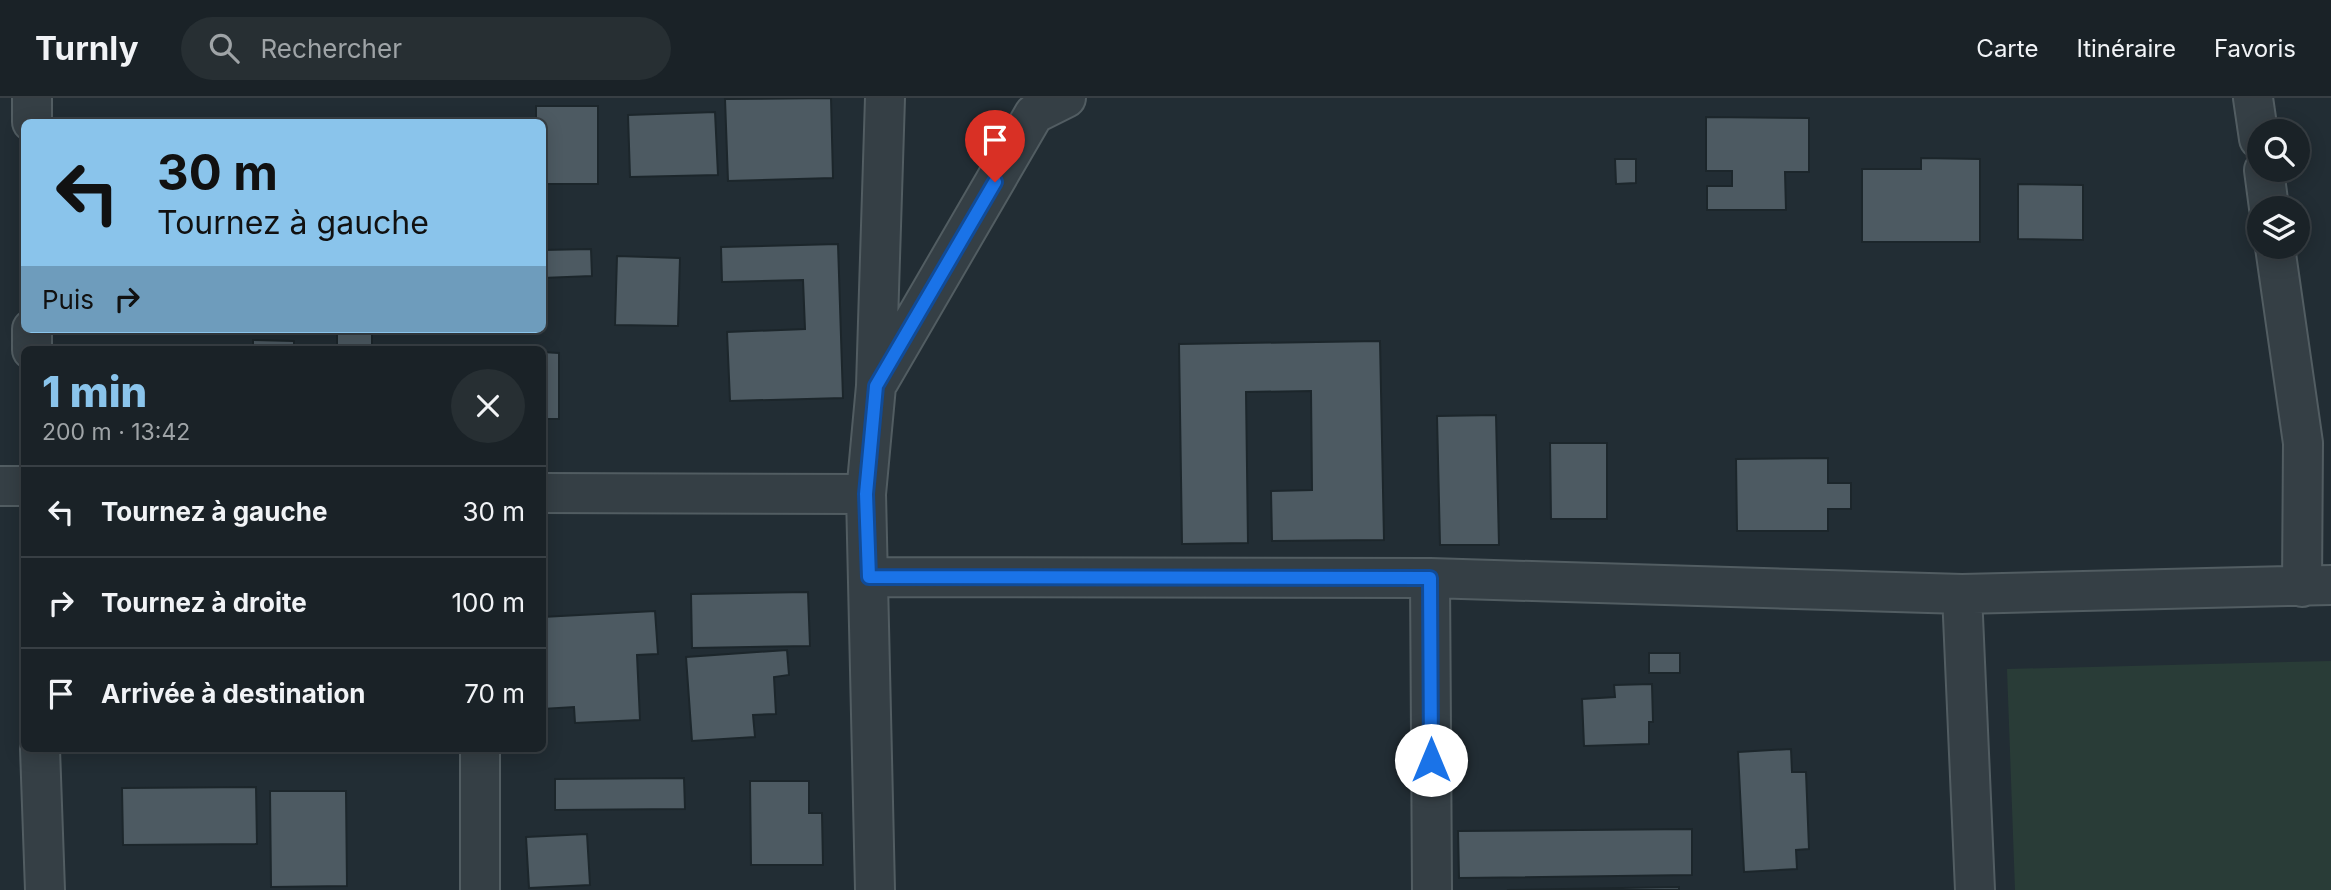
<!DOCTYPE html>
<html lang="fr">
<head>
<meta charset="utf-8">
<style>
  body { margin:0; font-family:Inter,sans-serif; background:#272f33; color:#f1f3f6; height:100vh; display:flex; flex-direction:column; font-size:26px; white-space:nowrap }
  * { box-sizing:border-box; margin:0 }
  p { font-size:23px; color:#9fa4a7 }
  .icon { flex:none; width:38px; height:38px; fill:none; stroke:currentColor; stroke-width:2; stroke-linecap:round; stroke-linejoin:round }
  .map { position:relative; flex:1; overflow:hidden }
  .side { position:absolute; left:21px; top:248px; width:525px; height:406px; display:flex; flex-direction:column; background:#1a2227; border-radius:10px; box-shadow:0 4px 18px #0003,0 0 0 2px #383f44 }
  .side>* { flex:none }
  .hud { position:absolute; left:21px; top:21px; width:525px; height:214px; border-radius:10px; box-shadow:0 4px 18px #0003,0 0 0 2px #383f44; background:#8ac4eb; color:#111; overflow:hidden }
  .controls { position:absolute; left:2247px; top:21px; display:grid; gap:14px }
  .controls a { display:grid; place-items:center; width:63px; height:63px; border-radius:50%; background:#1a2227; box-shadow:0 4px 18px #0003,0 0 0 2px #383f44; font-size:35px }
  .pin { position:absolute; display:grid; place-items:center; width:60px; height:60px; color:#fff; margin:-72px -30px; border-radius:50% 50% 50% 0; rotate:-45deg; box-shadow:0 0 7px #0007 }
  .pin .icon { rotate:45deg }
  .me { position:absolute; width:77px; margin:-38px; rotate:0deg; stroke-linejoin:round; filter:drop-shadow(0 0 5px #0008) }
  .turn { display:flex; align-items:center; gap:24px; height:147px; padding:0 21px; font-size:32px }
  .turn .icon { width:91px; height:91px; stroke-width:2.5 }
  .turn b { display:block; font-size:49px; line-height:60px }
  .then { display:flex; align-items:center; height:66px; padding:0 21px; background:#0003; gap:14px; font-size:26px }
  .round { display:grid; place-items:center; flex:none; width:74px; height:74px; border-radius:37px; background:#272f33 }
  .summary { display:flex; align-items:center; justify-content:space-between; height:119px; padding:0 21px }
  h1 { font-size:42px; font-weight:800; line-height:52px; color:#8ac4eb }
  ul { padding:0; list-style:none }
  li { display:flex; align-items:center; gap:21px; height:91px; padding:0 21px; border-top:2px solid #383f44 }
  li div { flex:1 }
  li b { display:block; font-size:26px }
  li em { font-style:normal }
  header { display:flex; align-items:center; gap:42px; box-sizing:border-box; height:98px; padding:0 35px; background:#1a2227; border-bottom:2px solid #383f44 }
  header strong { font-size:33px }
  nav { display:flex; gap:38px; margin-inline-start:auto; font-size:24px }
  .search { width:490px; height:63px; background:#272f33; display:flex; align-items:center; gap:18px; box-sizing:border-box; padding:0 24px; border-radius:38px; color:#9fa4a7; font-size:26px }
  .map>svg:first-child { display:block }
  .green { fill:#293c37 }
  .building { fill:#4d5a62; stroke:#1c262b; stroke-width:2 }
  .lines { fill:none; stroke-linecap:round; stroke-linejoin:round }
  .minor-casing { stroke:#525d62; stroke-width:42 }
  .minor { stroke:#353f45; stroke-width:38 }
  .route-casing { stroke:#114b97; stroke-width:18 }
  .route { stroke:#1a73e8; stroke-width:12 }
</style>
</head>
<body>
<header>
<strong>Turnly</strong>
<div class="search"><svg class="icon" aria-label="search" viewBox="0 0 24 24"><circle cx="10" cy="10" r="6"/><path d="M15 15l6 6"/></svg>Rechercher</div>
<nav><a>Carte</a><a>Itinéraire</a><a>Favoris</a></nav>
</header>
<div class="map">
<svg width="2331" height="792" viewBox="0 0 2331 792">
  <rect width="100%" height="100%" fill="#222d34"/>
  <path class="green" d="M2331 563V792H2015L2007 571Z"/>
  <path class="building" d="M831 0 833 80 728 83 725 1Z
    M536 8H598V86H542V24H536Z
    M715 14 718 77 630 79 628 17Z
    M1706 19 1809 20V74H1785L1786 112H1707V88H1732V73H1706Z
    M1921 60 1980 61V144H1862V71H1921Z
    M1615 61H1636V85L1616 86Z
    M2018 86 2083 87V142L2018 141Z
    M838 146 843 300 730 303 727 234 805 231 803 182 722 184 721 149Z
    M591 151 592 178 542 180V152Z
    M617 158 680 160 678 228 615 227Z
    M337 231H372V252H337Z
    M253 242 294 243V252H253Z
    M1380 243 1384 442 1272 443 1271 393 1312 392 1311 293 1246 294 1248 445 1182 446 1179 246Z
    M542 254 559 255V321H542Z
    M1496 317 1499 447H1440L1437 318Z
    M1550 345H1607V421H1551Z
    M1828 360V385H1851V411H1828V433H1737L1736 361Z
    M808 494 810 548 692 550 691 496Z
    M655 513 658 556 637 557 640 622 575 625 574 609 542 611V519Z
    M787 552 789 577 774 579 776 616 753 617 755 639 692 643 686 559Z
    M1649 555H1680V575H1649Z
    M1652 586 1653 624H1649V646L1584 648 1582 601 1615 599 1614 587Z
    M1791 651 1792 674H1806L1809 751 1796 752 1797 771 1744 774 1738 654Z
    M684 680 685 711 555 712V681Z
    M750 683H809V715H822L823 767H751Z
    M256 689 257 746 123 747 122 690Z
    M270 693H346L347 788 271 789Z
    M1692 731V777L1459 780 1458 733Z
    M587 736 590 787 529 790 526 739Z
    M1679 789V792H1507Z"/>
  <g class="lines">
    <defs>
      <path id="minor" d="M32 0V24
        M2253 0 2259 41
        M2264 72 2269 110
        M2275 149 2303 345 2302 489
        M32 231V252
        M879 283 1034 16 1066 0
        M0 388H24
        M542 395 866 396
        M869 479 1430 480 1962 496 2331 487
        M1430 480 1432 792
        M1962 496 1975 792
        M40 651 45 792
        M480 651V792
        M875 792 866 396 876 288 885 0"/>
    </defs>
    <use href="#minor" class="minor-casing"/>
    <use href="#minor" class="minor"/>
  </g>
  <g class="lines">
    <defs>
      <path id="route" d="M995 84 876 288 866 396 869 479 1430 480 1431 662"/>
    </defs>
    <use href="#route" class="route-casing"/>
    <use href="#route" class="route"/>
  </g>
</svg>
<div class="controls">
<a><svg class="icon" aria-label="search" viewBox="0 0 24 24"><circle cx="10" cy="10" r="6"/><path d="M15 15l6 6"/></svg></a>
<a><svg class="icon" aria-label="layers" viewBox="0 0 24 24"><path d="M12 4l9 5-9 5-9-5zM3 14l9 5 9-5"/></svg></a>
</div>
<div class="pin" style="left:995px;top:84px;background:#d93025"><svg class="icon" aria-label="arrive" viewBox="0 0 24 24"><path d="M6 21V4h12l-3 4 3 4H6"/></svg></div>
<svg class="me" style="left:1431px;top:662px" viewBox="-20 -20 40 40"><circle r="19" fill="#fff"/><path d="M0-13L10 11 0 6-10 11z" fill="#1a73e8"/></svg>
<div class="hud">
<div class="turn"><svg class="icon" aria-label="left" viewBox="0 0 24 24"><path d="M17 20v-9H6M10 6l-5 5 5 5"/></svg><div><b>30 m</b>Tournez à gauche</div></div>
<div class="then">Puis<svg class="icon" aria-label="right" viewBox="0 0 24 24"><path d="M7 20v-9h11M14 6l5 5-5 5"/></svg></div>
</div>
<section class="side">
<div class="summary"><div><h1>1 min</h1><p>200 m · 13:42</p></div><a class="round"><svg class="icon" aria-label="close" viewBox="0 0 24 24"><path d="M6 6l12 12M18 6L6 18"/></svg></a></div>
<ul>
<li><svg class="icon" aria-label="left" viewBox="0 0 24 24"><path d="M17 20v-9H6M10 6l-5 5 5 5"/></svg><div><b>Tournez à gauche</b></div><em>30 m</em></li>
<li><svg class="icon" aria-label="right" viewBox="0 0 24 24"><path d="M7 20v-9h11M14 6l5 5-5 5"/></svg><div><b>Tournez à droite</b></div><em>100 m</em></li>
<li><svg class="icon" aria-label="arrive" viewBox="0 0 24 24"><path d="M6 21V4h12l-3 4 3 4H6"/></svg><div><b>Arrivée à destination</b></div><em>70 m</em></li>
</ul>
</section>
</div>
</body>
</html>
